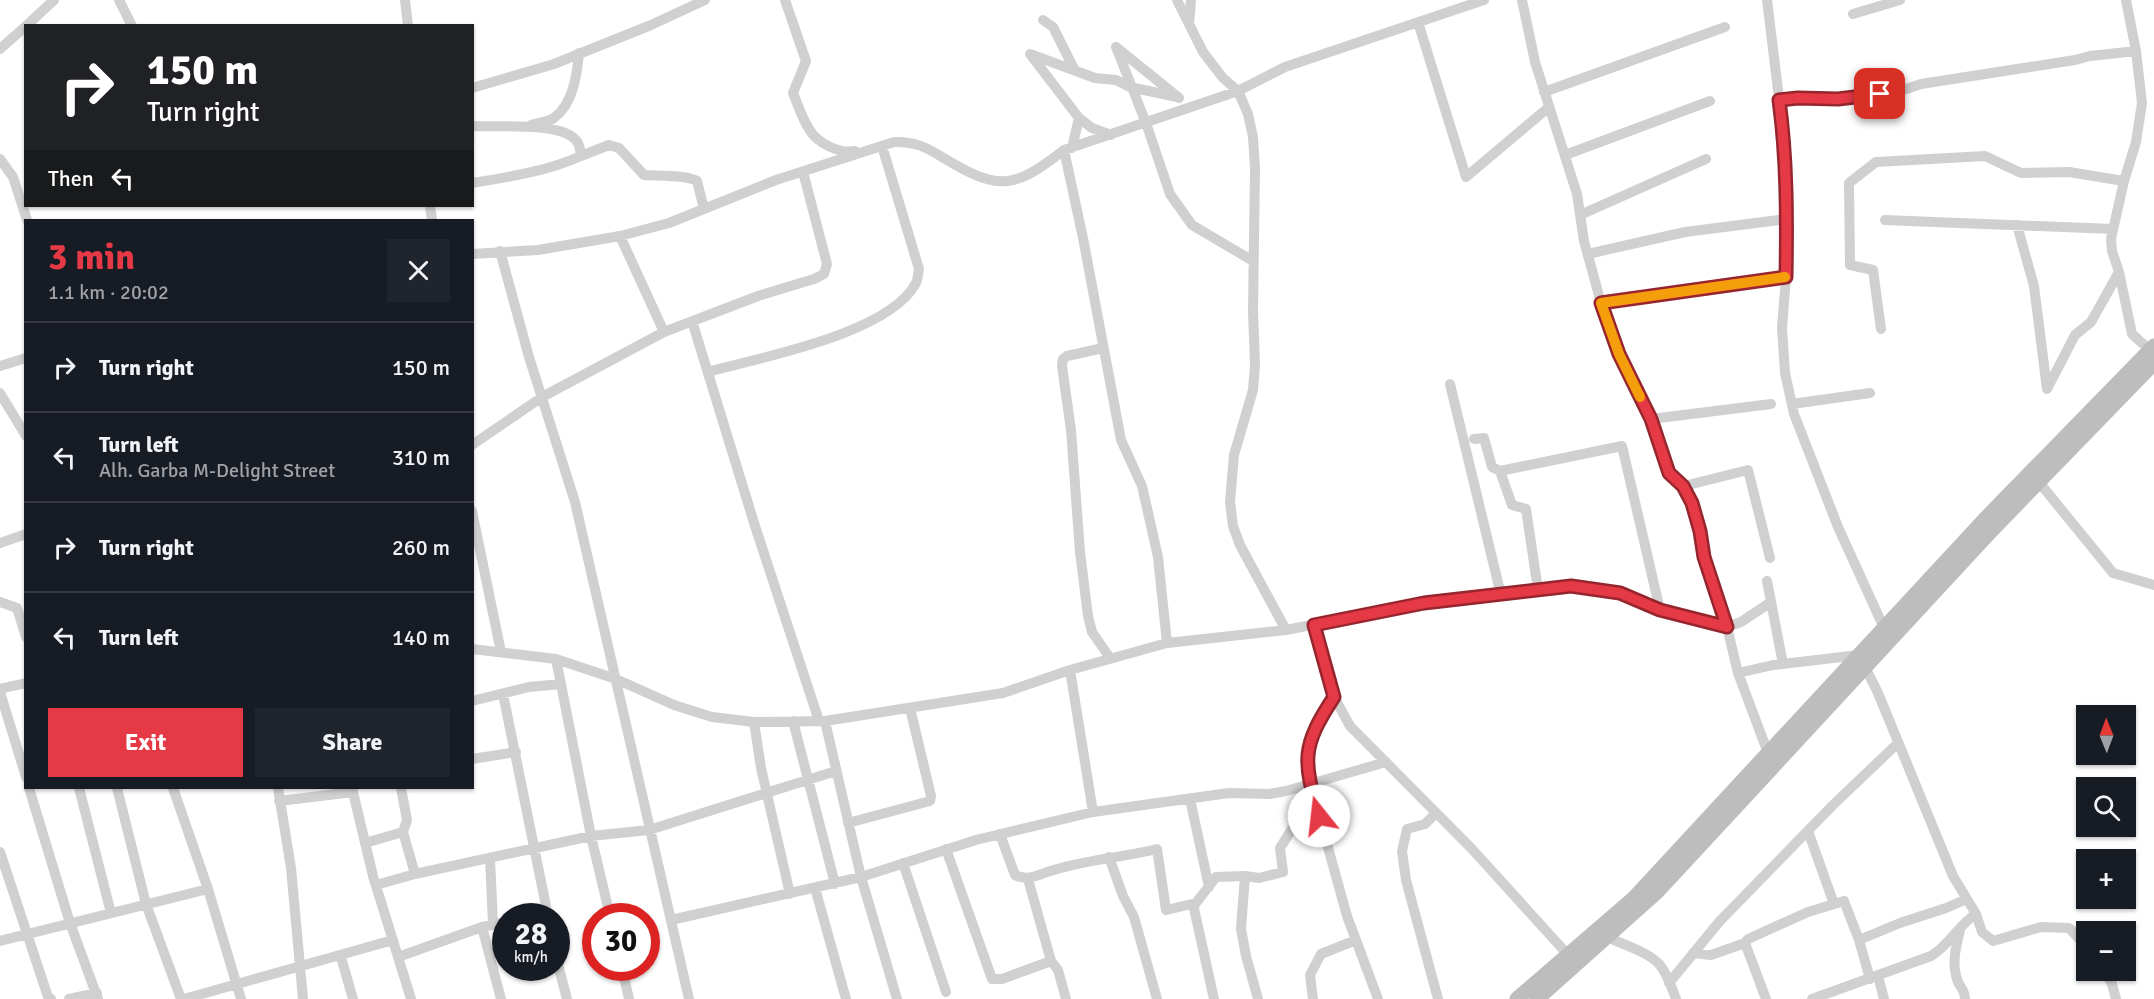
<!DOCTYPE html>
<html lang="en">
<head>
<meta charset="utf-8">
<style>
  body { margin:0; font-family:Signika,sans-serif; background:#20242c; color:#f1f3f6; height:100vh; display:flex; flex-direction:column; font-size:22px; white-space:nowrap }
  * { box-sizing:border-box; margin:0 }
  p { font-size:20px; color:#9ea1a6 }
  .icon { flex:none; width:33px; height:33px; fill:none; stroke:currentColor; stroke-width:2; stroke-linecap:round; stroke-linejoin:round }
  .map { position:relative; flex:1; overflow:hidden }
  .panel { position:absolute; left:24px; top:219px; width:450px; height:570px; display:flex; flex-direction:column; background:#171b24; border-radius:0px; box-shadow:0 2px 4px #0004 }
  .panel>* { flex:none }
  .top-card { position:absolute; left:24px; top:24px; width:450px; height:183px; border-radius:0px; box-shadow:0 2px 4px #0004; background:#202124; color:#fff; overflow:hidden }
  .needle { width:39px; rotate:359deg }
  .fabs { position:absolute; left:2076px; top:705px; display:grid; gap:12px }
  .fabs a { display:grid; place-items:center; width:60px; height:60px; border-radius:0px; background:#171b24; box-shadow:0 2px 4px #0004; font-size:30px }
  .speed { position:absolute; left:492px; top:903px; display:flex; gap:12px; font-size:30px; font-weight:700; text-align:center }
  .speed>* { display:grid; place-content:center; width:78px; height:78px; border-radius:50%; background:#171b24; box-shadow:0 2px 4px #0004; line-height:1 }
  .speed small { font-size:15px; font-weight:400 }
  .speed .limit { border:9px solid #d22; background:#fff; color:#111 }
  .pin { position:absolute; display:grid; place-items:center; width:51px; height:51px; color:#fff; margin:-26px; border-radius:12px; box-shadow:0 3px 9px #0006 }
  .me { position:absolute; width:66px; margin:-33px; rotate:344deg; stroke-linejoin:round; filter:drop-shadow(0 0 4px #0008) }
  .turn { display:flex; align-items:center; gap:21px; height:126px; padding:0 24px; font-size:27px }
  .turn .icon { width:78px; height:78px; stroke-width:2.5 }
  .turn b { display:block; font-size:42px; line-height:51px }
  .then { display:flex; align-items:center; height:57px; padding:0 24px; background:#0003; gap:12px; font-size:22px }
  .round { display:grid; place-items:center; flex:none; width:63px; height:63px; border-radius:0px; background:#20242c }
  .head { display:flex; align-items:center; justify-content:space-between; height:102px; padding:0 24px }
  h1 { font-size:36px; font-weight:700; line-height:45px; color:#e63946 }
  .primary-button { display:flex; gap:12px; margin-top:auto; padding:12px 24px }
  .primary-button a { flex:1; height:69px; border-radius:0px; background:#e63946; color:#fff; font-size:24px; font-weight:700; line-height:69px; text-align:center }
  .primary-button a+a { background:#20242c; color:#f1f3f6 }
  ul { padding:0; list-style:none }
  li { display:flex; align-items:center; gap:18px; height:90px; padding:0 24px; border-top:2px solid #363941 }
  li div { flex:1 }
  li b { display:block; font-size:22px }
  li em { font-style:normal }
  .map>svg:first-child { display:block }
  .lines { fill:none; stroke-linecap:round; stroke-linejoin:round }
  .street { stroke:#d0d0d0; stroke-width:10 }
  .secondary { stroke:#bdbdbd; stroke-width:15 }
  .route-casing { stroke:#96252e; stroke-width:15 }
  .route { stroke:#e63946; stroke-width:10 }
  .slow { stroke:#f59e0b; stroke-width:10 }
</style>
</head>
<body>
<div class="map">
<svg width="2154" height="999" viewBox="0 0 2154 999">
  <rect width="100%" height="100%" fill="#fff"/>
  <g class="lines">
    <path class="street" d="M119 0 132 26
      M405 0 408 26
      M785 0 806 61 793 93C798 105 802 118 809 129 817 143 839 154 855 151
      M1177 0 1203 52 1223 78 1238 91 1248 114 1253 137 1255 168 1253 311 1255 365 1253 390 1234 455 1230 502 1233 526 1240 545 1286 630
      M1522 0 1535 62 1577 194 1584 241 1601 303 1619 354 1651 419 1669 473 1684 486 1692 503 1699 531 1704 557 1727 627 1738 673 1768 753
      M1767 0 1783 131 1787 219 1786 277 1782 328 1785 373 1794 414 1838 527 1884 628
      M2126 0 2136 51 2142 103 2136 142 2124 181 2111 239 2112 251 2119 272 2132 334 2150 350
      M1853 14 1900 0
      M1043 20 1053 27 1074 69
      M1418 22 1466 177 1549 107
      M1189 24 1191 0
      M26 26 54 0
      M0 49 26 26
      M472 88 554 64 651 25 705 0
      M1544 92 1725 27
      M1179 98 1116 47 1146 123 1170 194 1192 225 1253 261
      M1779 100C1798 98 1817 99 1836 99 1864 98 1895 94 1921 84L2075 60 2090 56 2136 51
      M531 125C537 123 548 122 554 118 573 104 577 75 579 53
      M472 126C497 127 552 123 571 136 579 141 580 147 581 156 548 171 509 177 472 183
      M1111 135 1092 128 1079 118 1030 54 1095 78 1116 80 1130 87 1177 97
      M1072 148 1079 118
      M1565 155 1710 101
      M581 156 609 145 619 148 644 175C658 176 688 175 697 181L704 209
      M0 159 13 177 27 220
      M430 206 432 220
      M1580 215 1706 159
      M1885 220 2113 229
      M2017 225 2034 286 2047 389 2075 335 2091 322 2119 272
      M620 236 664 332
      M500 251 529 357 575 502 689 999
      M472 254 538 250 620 236 669 223 776 180 894 142C913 141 926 147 942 157 998 191 1013 190 1064 150
      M1588 254 1685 232 1787 219
      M1601 303 1786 277
      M692 321 755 526 819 721
      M1881 329 1873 270 1850 265 1849 183 1876 162 1985 156 2021 173 2069 172 2124 181
      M1103 348 1067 356 1063 359 1062 366 1071 430 1080 552 1088 616 1092 632 1110 658
      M0 366 26 358
      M708 372C761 357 889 334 916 283 918 279 918 273 919 269L882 146
      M1450 384 1501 595
      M0 393 26 436
      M1792 404 1870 393
      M1651 419 1771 404
      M1474 439 1484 438 1492 467 1500 471 1512 505 1526 509 1538 590
      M472 445 542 397 664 332 758 296 814 279 824 274 827 264 803 172
      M1500 471 1622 446 1660 610
      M2038 481 2113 573 2154 585
      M1684 486 1748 470 1770 558
      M472 511 501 652
      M0 543 26 534
      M1767 581 1783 664
      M0 602 17 608 26 637
      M1314 625 1334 697 1350 726 1472 849 1569 956
      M1167 643 1158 557 1142 486 1121 440 1083 238 1064 150 1238 91 1285 67 1484 0
      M472 649 556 659 616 679 674 705 712 717 754 722 825 721 1003 693 1070 670 1167 643 1286 630 1424 603 1571 587 1620 593 1660 610 1727 627 1741 622 1771 602
      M556 659 591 836 610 916
      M1865 667 1878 693 1953 876 1976 914 1982 932 1993 941 2041 927 2069 928 2086 946
      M1070 670 1093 812
      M1738 673 1773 665 1859 655 1862 657
      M0 689 26 683
      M0 692 26 777
      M503 694 548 916
      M1334 697C1314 728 1306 741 1309 779L1347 916 1378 999
      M472 701 529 687 561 684
      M793 721 835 884
      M825 721 861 877 897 999
      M754 722 761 768 790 894
      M472 759 516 752
      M29 788 70 923 98 999
      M79 788 111 913
      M117 788 146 904 181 999
      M173 788 208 889 241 999
      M278 788 291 868 303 999
      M352 788 373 876 411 999
      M1190 799 1209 887
      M279 801 353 792
      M1436 813 1425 824 1407 829 1402 851 1406 880 1438 999
      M848 823 930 801 931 796 910 708
      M1808 831 1834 904
      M1000 834 1015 875C1026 881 1036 876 1047 872 1083 860 1120 858 1157 849L1166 910 1196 903 1216 877 1245 876 1259 878 1283 872 1280 848 1313 796
      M365 843 403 832 407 820 401 788
      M946 849 992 979H1002L1051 961
      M0 852 48 997 51 999
      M1109 857 1123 896 1134 917 1157 999
      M490 858 493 924
      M903 863 946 992
      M415 874 591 836 649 830 836 771
      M1245 876 1241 929 1246 956 1258 999
      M1028 879 1051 961 1058 970 1066 999
      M376 885 415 874 403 832
      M815 888 846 999
      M1193 904 1214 999
      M534 916 548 914
      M671 920 861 877 976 840 1093 812 1229 793 1269 794 1286 791 1386 762
      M482 927 501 999
      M1960 930C1956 947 1951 964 1958 982 1961 988 1965 991 1965 999
      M1607 937C1622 944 1648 952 1659 964 1667 973 1672 988 1676 999
      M1859 940 1900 923 1946 908 1967 899
      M0 941 208 889
      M1745 943 1748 939 1808 912 1844 901 1859 940 1870 979
      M1693 953 1711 955 1745 943 1766 999
      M341 957 353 999
      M398 957 482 927 506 922
      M556 957 567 999
      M622 968 629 999
      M2104 970 2112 984 2116 999
      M1878 976 1884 999
      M1669 983 1719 922 1833 805 1898 743
      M69 999 97 993
      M184 999 393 940
      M1313 999 1310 975 1321 954 1356 940
      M1812 999 1931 956C1950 945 1957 926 1976 914"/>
    <path class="secondary" d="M1517 999 1633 899 1985 519 2154 346
      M1537 999 1657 892 1992 530 2154 363"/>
  </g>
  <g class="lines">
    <defs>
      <path id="route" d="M1319 816C1303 760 1301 747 1334 697L1314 625 1424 603 1571 586 1620 593 1660 610 1727 627 1704 557 1700 531 1692 503 1683 486 1669 473 1651 419 1619 354 1601 303 1786 277C1787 218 1787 158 1779 100L1798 98 1838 99 1880 94"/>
    </defs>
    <use href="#route" class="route-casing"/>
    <use href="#route" class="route"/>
    <path class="slow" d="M1640 397 1619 354 1601 303 1785 277"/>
  </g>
</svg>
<div class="fabs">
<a><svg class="needle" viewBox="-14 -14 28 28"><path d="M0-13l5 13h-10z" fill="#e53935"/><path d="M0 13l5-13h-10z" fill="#9ea1a6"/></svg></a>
<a><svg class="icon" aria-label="search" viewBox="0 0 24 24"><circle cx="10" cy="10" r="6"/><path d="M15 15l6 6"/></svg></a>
<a>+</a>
<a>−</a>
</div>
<div class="speed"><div>28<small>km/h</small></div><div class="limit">30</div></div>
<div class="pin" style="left:1880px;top:94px;background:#d93025"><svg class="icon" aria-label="arrive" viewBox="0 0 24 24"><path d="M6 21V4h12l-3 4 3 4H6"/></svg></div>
<svg class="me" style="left:1319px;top:816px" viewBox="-20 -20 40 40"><circle r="19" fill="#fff"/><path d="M0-13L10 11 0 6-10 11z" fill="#e63946"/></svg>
<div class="top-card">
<div class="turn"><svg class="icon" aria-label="right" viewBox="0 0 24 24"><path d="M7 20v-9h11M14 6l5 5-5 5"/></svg><div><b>150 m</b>Turn right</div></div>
<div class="then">Then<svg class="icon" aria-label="left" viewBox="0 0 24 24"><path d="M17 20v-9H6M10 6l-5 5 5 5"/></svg></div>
</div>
<section class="panel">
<div class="head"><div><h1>3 min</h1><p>1.1 km · 20:02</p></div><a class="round"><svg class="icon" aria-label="close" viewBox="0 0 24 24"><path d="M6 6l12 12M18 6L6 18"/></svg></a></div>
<ul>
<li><svg class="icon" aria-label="right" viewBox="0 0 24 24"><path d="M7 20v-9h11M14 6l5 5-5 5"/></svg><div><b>Turn right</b></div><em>150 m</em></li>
<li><svg class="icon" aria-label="left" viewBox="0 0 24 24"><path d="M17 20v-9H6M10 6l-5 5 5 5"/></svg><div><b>Turn left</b><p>Alh. Garba M-Delight Street</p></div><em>310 m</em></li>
<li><svg class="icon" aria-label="right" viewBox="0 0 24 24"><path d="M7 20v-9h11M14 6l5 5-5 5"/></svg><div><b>Turn right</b></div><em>260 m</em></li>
<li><svg class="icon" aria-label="left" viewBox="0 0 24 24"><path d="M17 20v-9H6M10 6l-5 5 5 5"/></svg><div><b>Turn left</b></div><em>140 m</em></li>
</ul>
<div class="primary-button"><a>Exit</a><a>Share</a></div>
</section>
</div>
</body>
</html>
